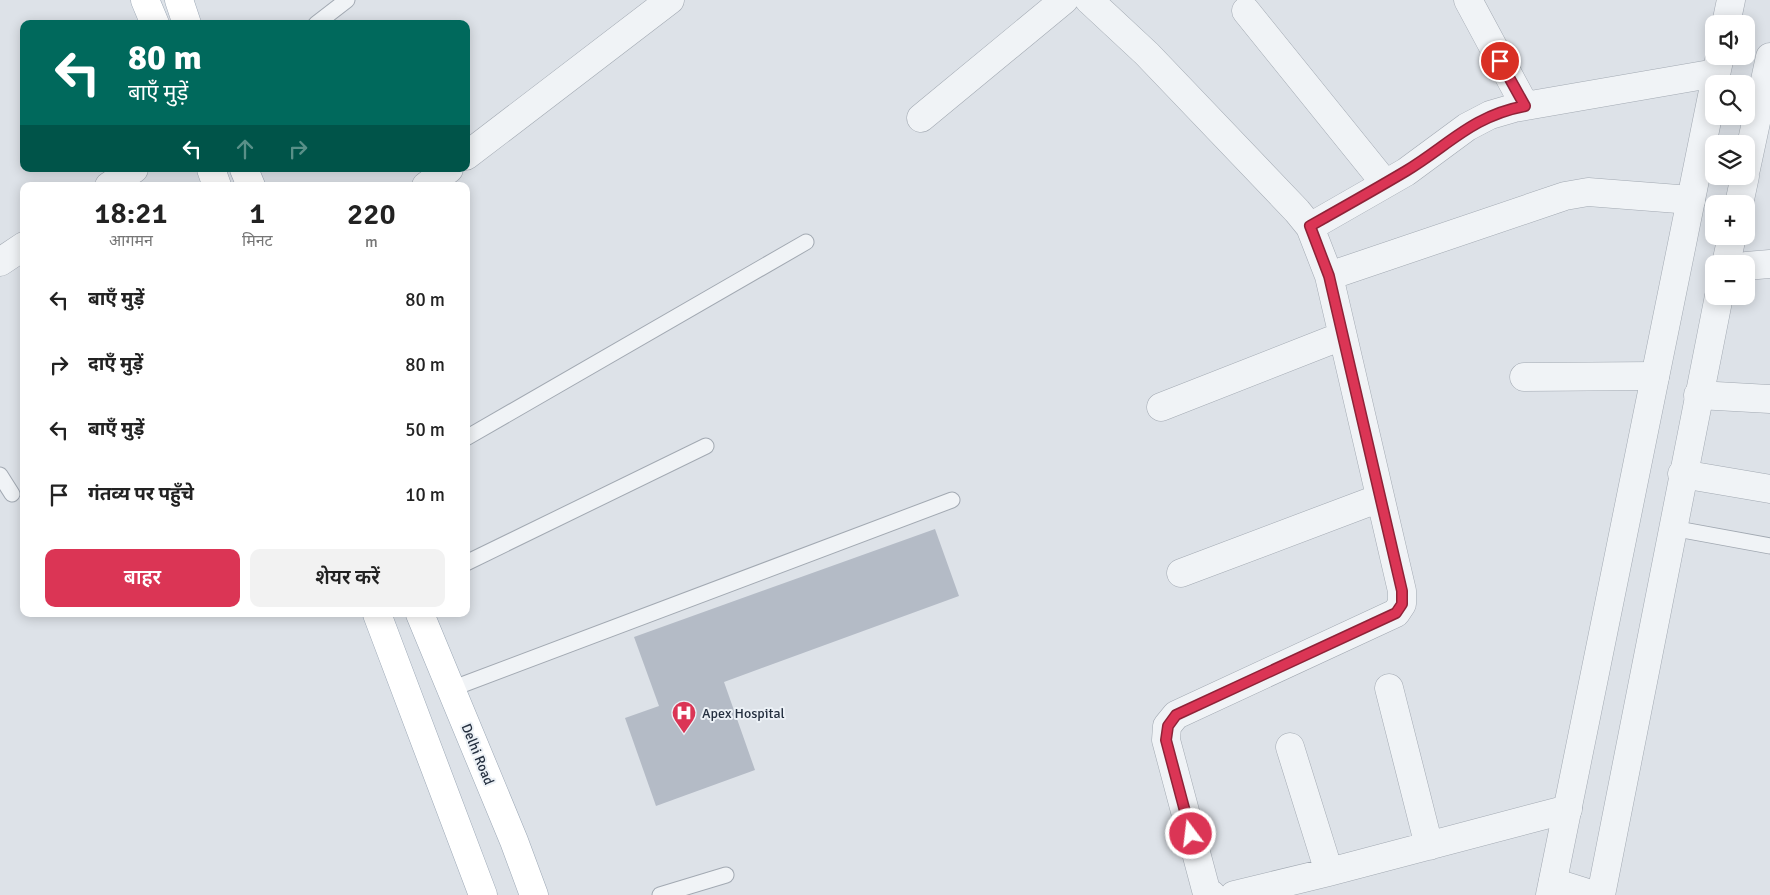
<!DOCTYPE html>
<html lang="hi">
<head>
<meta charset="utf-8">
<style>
  body { margin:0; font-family:Signika,"Noto Sans Devanagari",sans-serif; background:#f2f2f2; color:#222; height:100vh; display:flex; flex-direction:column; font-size:19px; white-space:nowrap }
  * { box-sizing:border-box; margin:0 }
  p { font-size:16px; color:#767676 }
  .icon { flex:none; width:28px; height:28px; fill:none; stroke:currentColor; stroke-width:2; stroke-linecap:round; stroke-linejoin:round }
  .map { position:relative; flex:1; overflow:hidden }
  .details { position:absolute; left:20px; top:182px; width:450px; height:435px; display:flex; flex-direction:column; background:#fff; border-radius:10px; box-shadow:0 2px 12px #0003 }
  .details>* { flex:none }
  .guide { position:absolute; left:20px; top:20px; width:450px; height:152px; border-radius:10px; box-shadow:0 2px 12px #0003; background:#00695c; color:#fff; overflow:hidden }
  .buttons { position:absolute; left:1705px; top:15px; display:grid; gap:10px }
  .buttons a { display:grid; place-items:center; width:50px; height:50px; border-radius:10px; background:#fff; box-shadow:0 2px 12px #0003; font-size:25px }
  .pin { position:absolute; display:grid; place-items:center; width:42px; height:42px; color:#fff; margin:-21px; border:2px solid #fff; border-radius:50%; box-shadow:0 1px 5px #0007 }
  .me { position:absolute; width:55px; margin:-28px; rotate:345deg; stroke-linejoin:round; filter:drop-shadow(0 0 4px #0008) }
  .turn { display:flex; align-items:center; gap:18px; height:105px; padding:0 25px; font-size:22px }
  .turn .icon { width:65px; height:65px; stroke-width:2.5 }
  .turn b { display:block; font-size:35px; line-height:42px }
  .lanes { display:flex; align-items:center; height:48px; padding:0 25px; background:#0003; justify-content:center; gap:25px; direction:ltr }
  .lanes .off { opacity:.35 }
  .eta { display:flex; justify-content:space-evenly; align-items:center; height:85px; text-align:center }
  .eta b { font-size:30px; font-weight:600; line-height:35px }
  .action { display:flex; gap:10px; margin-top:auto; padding:10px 25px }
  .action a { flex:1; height:58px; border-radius:10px; background:#db3555; color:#fff; font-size:20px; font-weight:600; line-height:58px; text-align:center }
  .action a+a { background:#f2f2f2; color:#222 }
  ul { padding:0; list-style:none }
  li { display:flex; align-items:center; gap:15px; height:65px; padding:0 25px }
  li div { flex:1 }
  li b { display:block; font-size:19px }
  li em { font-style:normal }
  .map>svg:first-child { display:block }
  .building { fill:#b4bbc6 }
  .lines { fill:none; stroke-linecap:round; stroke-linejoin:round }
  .service-casing { stroke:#a2a9b2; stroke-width:17 }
  .minor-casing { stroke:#a2a9b2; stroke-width:29 }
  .tertiary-casing { stroke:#a2a9b2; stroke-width:29 }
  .primary-casing { stroke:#9ba7b5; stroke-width:29 }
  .service { stroke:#f0f3f6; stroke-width:15 }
  .minor { stroke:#f0f3f6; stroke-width:28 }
  .tertiary { stroke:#f0f3f6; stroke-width:28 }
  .primary { stroke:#fff; stroke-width:28 }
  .route-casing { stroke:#8e2237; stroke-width:12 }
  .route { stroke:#db3555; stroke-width:9 }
  .labels { text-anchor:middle; stroke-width:4; stroke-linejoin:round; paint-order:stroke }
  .poi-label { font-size:14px; fill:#253040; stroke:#ecf1f6; text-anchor:start }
  .street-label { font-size:14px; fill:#253040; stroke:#ecf1f6 }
</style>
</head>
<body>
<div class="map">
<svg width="1770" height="895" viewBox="0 0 1770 895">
  <rect width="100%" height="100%" fill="#dde2e8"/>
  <path class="building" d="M935 529 959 596 724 682 755 770 656 806 625 718 659 706 634 637Z"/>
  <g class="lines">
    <defs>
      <path id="service" d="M316 24 347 0
        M466 438 806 242
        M0 475 12 494
        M1672 528 1770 546
        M466 563 706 446
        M451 689 952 500
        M660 895 726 875"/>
      <path id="minor" d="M1089 0 1147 54 1297 211 1310 227 1329 276 1402 591V604L1396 613 1176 715 1167 726 1166 740 1206 890 1212 895
        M1468 0 1525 106
        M1246 11 1384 182
        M921 118 1064 0
        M466 156 670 0
        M109 186 134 169
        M426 186 449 169
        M1310 227 1406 172 1467 127 1490 115 1514 108 1716 73
        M0 262 24 246
        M1746 266 1770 264
        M1329 276 1565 196 1588 192 1691 200
        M1524 377 1655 376
        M1698 395 1770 399
        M1161 407 1342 336
        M1682 474 1770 489
        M1181 573 1380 498
        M1389 688 1429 846
        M1290 747 1329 872
        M1553 882 1594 895
        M1234 895 1329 872 1568 809"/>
      <path id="tertiary" d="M1726 24 1731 0
        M1714 84 1720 56
        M1746 169 1770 57
        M1739 204 1745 176
        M1726 264 1732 236
        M1550 895 1714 86
        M1601 895 1719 296"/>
      <path id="primary" d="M145 0 155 24
        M179 0 187 24
        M211 169 217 186
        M244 169 251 186
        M377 614 483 895
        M420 614 514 841 534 895"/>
    </defs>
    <use href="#service" class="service-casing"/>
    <use href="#minor" class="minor-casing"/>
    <use href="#tertiary" class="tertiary-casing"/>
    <use href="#primary" class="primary-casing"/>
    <use href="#service" class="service"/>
    <use href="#minor" class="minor"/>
    <use href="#tertiary" class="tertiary"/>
    <use href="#primary" class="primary"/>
  </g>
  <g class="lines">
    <defs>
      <path id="route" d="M1191 834 1166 740 1168 726 1176 715 1396 613 1402 604V591L1329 276 1310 226C1342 208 1374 190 1406 171 1449 145 1472 116 1525 106L1500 61"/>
    </defs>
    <use href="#route" class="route-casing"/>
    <use href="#route" class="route"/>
  </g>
  <defs>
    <symbol id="hospital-pin" viewBox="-11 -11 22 30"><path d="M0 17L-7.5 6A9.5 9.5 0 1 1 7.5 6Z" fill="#db3555" stroke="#ecf1f6"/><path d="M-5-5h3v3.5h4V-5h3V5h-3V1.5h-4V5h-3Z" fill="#fff"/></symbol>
  </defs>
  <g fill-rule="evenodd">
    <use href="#hospital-pin" x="670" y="699" width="28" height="38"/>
  </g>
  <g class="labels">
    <g class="poi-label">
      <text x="702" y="718">Apex Hospital</text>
    </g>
    <g class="street-label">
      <text transform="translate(478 754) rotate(68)" y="5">Delhi Road</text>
    </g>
  </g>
</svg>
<div class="buttons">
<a><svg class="icon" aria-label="sound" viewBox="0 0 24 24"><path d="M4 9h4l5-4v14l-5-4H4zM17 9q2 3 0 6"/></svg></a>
<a><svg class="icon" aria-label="search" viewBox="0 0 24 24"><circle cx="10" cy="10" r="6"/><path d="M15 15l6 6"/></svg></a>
<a><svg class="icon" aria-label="layers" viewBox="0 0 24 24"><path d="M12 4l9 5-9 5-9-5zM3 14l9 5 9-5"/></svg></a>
<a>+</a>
<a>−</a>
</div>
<div class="pin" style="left:1500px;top:61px;background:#d93025"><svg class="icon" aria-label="arrive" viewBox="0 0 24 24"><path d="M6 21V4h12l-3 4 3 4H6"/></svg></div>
<svg class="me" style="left:1191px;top:834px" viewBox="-20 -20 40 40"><circle r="17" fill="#db3555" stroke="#fff" stroke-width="3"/><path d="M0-11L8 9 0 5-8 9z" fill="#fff"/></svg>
<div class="guide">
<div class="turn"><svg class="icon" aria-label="left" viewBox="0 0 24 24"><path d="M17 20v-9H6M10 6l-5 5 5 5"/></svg><div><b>80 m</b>बाएँ मुड़ें</div></div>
<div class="lanes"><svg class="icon" aria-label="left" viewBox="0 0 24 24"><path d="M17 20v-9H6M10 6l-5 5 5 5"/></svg><svg class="icon off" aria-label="ahead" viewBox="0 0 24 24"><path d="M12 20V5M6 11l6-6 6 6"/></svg><svg class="icon off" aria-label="right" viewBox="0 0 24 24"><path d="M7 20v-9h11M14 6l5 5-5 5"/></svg></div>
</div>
<section class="details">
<div class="eta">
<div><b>18:21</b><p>आगमन</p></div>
<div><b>1</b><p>मिनट</p></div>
<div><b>220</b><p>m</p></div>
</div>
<ul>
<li><svg class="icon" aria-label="left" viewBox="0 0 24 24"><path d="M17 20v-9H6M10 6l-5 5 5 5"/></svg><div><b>बाएँ मुड़ें</b></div><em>80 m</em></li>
<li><svg class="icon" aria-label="right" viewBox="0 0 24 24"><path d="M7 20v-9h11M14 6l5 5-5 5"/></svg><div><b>दाएँ मुड़ें</b></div><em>80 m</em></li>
<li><svg class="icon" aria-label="left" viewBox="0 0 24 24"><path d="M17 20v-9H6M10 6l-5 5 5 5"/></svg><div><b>बाएँ मुड़ें</b></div><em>50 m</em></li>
<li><svg class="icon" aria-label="arrive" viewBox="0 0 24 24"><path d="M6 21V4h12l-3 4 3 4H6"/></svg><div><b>गंतव्य पर पहुँचे</b></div><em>10 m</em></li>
</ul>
<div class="action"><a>बाहर</a><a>शेयर करें</a></div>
</section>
</div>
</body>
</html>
